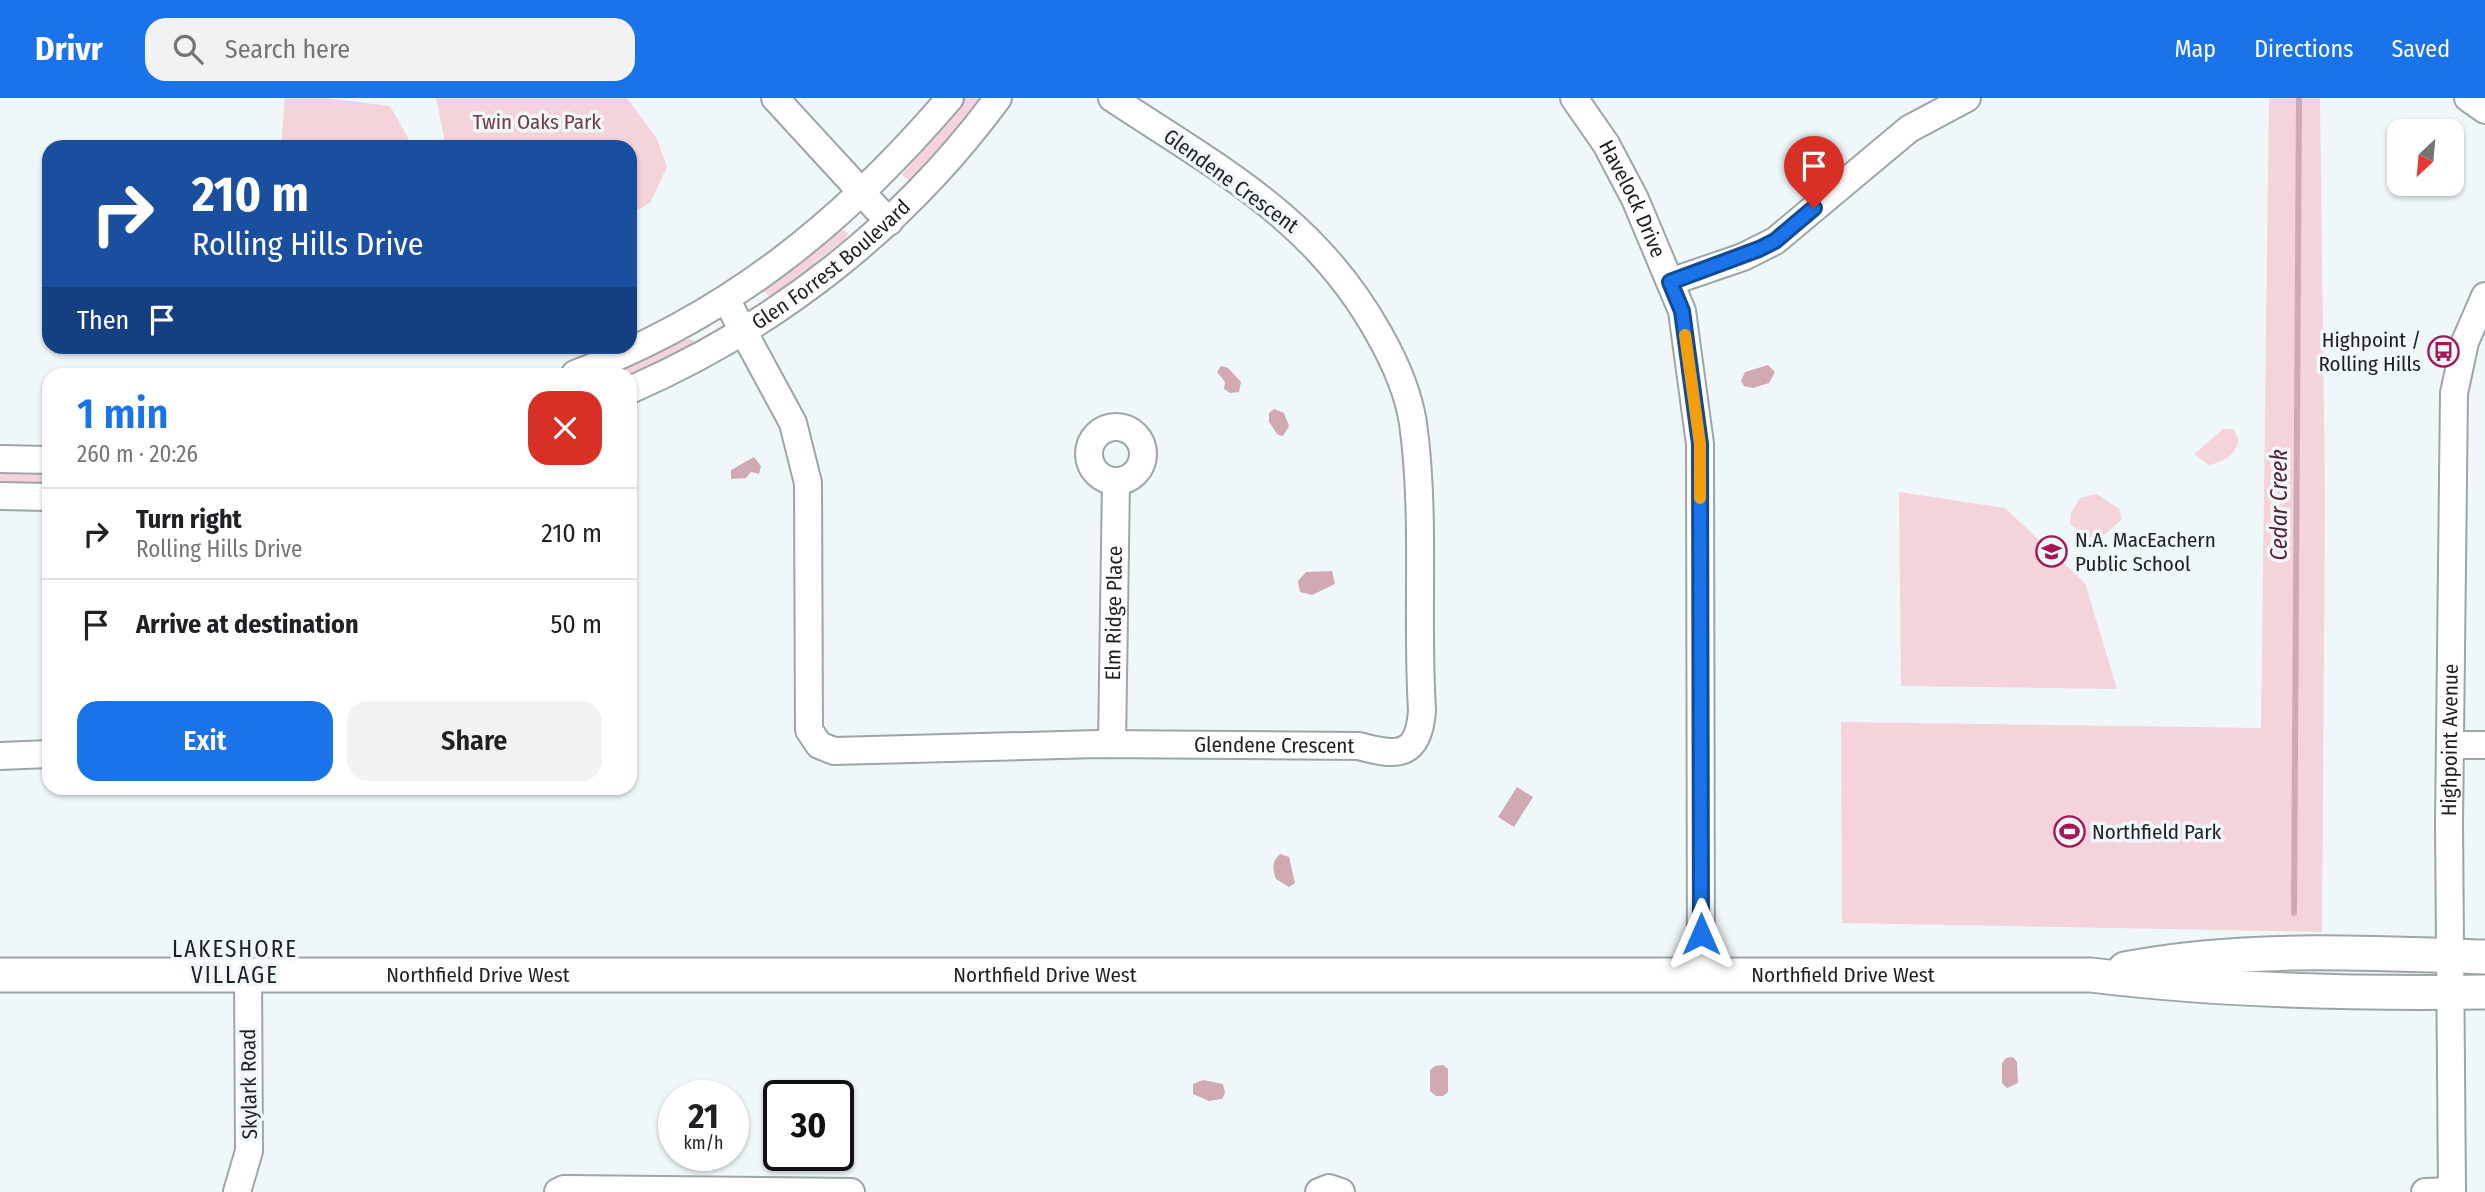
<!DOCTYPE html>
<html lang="en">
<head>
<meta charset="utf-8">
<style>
  body { margin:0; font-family:"Fira Sans Condensed",sans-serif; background:#f2f2f2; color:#202124; height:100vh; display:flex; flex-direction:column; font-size:26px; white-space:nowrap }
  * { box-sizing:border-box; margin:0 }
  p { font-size:23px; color:#757577 }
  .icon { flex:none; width:38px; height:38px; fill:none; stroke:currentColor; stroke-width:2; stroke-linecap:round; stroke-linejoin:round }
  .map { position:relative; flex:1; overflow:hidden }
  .panel { position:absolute; left:42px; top:270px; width:595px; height:427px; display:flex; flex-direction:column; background:#fff; border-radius:21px; box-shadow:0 2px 5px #0004 }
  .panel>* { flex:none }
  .hud { position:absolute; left:42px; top:42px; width:595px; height:214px; border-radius:21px; box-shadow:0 2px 5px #0004; background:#1a4fa0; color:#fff; overflow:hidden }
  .needle { width:46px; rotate:206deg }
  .tools { position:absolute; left:2387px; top:21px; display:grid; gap:14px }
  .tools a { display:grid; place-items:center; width:77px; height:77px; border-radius:14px; background:#fff; box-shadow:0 2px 5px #0004; font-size:35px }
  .speed { position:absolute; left:658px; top:982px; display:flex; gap:14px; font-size:35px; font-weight:700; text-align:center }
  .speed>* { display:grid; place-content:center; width:91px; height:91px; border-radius:50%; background:#fff; box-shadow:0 2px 5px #0004; line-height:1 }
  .speed small { font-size:18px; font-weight:400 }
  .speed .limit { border:4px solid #111; border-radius:10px; background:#fff; color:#111 }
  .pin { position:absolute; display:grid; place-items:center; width:60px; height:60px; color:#fff; margin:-72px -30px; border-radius:50% 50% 50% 0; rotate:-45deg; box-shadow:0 0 7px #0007 }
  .pin .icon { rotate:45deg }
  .me { position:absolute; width:77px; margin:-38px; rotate:0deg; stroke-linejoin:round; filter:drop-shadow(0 0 5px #0008) }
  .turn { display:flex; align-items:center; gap:24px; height:147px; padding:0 35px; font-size:32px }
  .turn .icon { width:91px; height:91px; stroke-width:2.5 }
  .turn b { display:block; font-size:49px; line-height:60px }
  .then { display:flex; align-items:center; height:66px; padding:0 35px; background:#0003; gap:14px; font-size:26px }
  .round { display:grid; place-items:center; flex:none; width:74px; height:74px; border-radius:21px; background:#f2f2f2 }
  .headline { display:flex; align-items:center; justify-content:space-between; height:119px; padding:0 35px }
  h1 { font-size:42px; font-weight:600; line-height:52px; color:#1a73e8 }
  .button { display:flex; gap:14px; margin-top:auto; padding:14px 35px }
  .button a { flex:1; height:80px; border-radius:21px; background:#1a73e8; color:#fff; font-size:28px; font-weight:600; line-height:80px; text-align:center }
  .button a+a { background:#f2f2f2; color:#202124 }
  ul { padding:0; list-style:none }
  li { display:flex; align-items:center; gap:21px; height:91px; padding:0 35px; border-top:2px solid #e0e0e0 }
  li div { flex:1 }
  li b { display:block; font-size:26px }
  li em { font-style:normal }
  header { display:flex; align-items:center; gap:42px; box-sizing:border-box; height:98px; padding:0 35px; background:#1a73e8; color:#fff }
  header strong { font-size:33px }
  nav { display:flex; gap:38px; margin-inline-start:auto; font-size:24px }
  .search { width:490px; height:63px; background:#f2f2f2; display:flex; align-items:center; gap:18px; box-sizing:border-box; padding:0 24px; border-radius:21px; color:#757577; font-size:26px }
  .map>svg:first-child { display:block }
  .green { fill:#f5d3db }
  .water { fill:#d1a9b3 }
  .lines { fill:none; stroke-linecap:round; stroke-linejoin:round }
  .stream { stroke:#d1a9b3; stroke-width:6 }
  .minor-casing { stroke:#9ea5a6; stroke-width:30 }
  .major-casing { stroke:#9ea5a6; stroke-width:37 }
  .minor { stroke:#fff; stroke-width:26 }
  .major { stroke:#fff; stroke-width:33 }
  .route-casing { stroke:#114b97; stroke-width:18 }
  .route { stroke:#1a73e8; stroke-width:12 }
  .slow { stroke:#f59e0b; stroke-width:12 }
  .labels { text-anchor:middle; stroke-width:7; stroke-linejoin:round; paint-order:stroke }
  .park-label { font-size:21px; fill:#70394a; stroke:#f0f7f8 }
  .street-label { font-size:21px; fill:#1e2021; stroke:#f0f7f8 }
  .poi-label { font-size:21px; fill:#1e2021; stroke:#f0f7f8; text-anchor:start }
  .water-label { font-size:23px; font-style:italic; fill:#562234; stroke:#f0f7f8 }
  .neighbourhood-label { font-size:23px; letter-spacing:2px; fill:#1e2021; stroke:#f0f7f8 }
</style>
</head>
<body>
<header>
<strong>Drivr</strong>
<div class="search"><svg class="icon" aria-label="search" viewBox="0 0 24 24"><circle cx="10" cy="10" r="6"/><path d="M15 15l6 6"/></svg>Search here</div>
<nav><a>Map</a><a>Directions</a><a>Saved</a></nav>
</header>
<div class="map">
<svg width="2485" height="1094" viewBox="0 0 2485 1094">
  <rect width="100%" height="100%" fill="#f0f7f8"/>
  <path class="green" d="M285 0H327L390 8 413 49H281Z
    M436 0H627L657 41 667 69 650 105 630 116V49H446Z
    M964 0H983L916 80 909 82 902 77Z
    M2269 0H2320L2325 401 2322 834 1842 825 1841 624 2261 630Z
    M838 129 848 135 846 140 775 197 769 198 764 193 767 186Z
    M691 241 697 244 630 286V276H616L684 242Z
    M2223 331H2233L2239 343C2233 359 2225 363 2209 367L2194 356Z
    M0 374 49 375V389L0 387Z
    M1899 394 2005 410 2085 485 2117 591 1901 588Z
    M2097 396 2119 411 2122 421 2100 441 2089 439 2070 426 2071 415 2080 400Z"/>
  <path class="water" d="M1768 267 1775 274 1769 285 1753 290 1744 288 1741 283 1745 274Z
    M1221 268 1228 270 1241 284 1239 294 1230 295 1224 291 1225 284 1217 274Z
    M1274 311 1284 315 1289 328 1283 338 1278 337 1269 324V315Z
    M754 359 761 368 759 376 751 374 746 380 731 381V372Z
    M1332 473 1335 486 1312 497 1300 494 1298 483 1306 474Z
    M1517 689 1533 699 1514 729 1498 719Z
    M1280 756 1289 759 1295 785 1289 789 1276 781C1272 770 1272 764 1280 756Z
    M2013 959 2017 964 2018 985 2007 990 2002 985V965L2006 960Z
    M1443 967 1448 971V994L1443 998H1436L1430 993V972L1435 968Z
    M1203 982 1223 986 1225 995 1222 1001 1209 1003 1193 996V986Z"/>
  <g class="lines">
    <path class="stream" d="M2294 815 2299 0"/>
    <defs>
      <g id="minor">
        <path d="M775 0 889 124"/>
        <path id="s1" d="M1574 0 1606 46 1635 101 1682 213 1700 346 1701 877"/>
        <path d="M2468 0 2485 12"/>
        <path d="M1670 184 1743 159 1775 143 1909 31 1967 0"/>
        <path id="s2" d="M727 203 793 325 808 385 809 632 819 647 834 653 1098 646 1359 648C1400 660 1419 657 1422 612 1416 517 1426 419 1413 325 1408 293 1395 264 1379 236 1315 120 1219 71 1112 0"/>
        <path d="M575 276C729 218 844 124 950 0"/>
        <path id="s3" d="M630 292C776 228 903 129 998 0"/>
        <circle cx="1116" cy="356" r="27"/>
        <path d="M0 361 49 362"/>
        <path d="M0 398 49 399"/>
        <path id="s4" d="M1112 646 1116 383"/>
        <path d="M2451 647H2485"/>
        <path d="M0 658 49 656"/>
        <path d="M237 1094 249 1053 248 876"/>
        <path d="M558 1094 564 1091 851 1094"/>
        <path d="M1319 1094 1329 1090 1341 1094"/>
        <path d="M2425 1094 2452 1093"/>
        <path id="s5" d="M2452 1094 2449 726 2454 295 2465 244 2485 198"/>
      </g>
      <g id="major">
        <path d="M2125 871C2243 848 2365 855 2485 859"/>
        <path id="s6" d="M0 877H2091C2222 893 2354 896 2485 894"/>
      </g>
    </defs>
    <use href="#minor" class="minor-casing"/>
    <use href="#major" class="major-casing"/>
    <use href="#minor" class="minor"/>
    <use href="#major" class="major"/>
  </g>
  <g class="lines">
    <defs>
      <path id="route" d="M1701 836 1700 346 1682 213 1670 184 1759 151 1775 143 1814 110"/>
    </defs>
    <use href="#route" class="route-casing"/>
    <use href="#route" class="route"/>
    <path class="slow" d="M1685 237 1700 346V400"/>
  </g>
  <defs>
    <symbol id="bus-ring" viewBox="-11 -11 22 22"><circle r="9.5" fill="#f0f7f8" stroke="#a51557" stroke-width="1.5"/><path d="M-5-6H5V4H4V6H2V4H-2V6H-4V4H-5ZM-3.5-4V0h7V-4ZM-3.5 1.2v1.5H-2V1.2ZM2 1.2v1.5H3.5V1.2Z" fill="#a51557"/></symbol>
    <symbol id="school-ring" viewBox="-11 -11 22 22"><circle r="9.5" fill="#f0f7f8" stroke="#a51557" stroke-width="1.5"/><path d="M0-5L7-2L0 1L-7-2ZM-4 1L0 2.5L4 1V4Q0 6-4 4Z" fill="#a51557"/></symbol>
    <symbol id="stadium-ring" viewBox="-11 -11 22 22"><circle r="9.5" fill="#f0f7f8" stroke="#a51557" stroke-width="1.5"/><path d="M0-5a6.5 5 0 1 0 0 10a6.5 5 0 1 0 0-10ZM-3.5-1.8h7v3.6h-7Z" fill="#a51557"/></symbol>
  </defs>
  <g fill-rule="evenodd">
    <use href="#bus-ring" x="2426" y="236" width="35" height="35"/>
    <use href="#school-ring" x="2034" y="436" width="35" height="35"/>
    <use href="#stadium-ring" x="2052" y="716" width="35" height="35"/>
  </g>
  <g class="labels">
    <g class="park-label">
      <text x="537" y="31">Twin Oaks Park</text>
    </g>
    <g class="street-label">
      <text transform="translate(1231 83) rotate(36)" y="7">Glendene Crescent</text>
      <text dy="7" stroke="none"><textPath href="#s1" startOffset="117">Havelock Drive</textPath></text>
      <text dy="7" stroke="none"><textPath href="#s3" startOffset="238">Glen Forrest Boulevard</textPath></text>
      <text dy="7" stroke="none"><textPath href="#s4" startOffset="131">Elm Ridge Place</textPath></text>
      <text dy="7" stroke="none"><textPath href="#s5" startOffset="452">Highpoint Avenue</textPath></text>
      <text dy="7" stroke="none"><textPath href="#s2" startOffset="922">Glendene Crescent</textPath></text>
      <text dy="7" stroke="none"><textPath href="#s6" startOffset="478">Northfield Drive West</textPath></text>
      <text dy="7" stroke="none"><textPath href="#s6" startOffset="1045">Northfield Drive West</textPath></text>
      <text dy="7" stroke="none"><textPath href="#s6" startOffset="1843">Northfield Drive West</textPath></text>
      <text transform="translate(249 986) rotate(-91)" y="7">Skylark Road</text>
    </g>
    <g class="poi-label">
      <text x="2421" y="249" text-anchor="end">Highpoint /<tspan x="2421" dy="24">Rolling Hills</tspan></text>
      <text x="2075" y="449">N.A. MacEachern<tspan x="2075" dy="24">Public School</tspan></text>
      <text x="2092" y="741">Northfield Park</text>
    </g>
    <g class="water-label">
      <text transform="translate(2279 407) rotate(-90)" y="8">Cedar Creek</text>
    </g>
    <g class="neighbourhood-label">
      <text x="235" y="859">LAKESHORE<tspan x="235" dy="26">VILLAGE</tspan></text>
    </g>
  </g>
</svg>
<div class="tools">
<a><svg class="needle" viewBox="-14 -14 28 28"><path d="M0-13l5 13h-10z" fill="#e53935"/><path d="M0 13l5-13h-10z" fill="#757577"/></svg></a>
</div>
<div class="speed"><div>21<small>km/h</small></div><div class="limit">30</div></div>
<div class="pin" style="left:1814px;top:110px;background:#d93025"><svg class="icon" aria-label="arrive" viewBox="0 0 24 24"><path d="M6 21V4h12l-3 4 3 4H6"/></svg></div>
<svg class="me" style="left:1701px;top:836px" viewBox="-20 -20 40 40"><path d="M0-17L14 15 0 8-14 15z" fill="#1a73e8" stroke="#fff" stroke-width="4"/></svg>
<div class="hud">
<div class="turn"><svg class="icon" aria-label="right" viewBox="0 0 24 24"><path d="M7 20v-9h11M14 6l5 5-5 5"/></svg><div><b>210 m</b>Rolling Hills Drive</div></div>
<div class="then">Then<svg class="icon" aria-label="arrive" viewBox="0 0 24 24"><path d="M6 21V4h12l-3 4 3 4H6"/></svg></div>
</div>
<section class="panel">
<div class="headline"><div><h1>1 min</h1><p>260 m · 20:26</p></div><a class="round" style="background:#d93025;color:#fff"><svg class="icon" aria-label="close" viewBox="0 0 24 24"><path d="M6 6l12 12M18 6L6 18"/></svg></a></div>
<ul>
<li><svg class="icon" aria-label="right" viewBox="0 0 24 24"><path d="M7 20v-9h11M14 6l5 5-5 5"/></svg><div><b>Turn right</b><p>Rolling Hills Drive</p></div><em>210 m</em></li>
<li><svg class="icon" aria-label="arrive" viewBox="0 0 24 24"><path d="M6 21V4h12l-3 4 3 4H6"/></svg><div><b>Arrive at destination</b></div><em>50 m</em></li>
</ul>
<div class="button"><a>Exit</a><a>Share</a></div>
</section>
</div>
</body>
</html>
